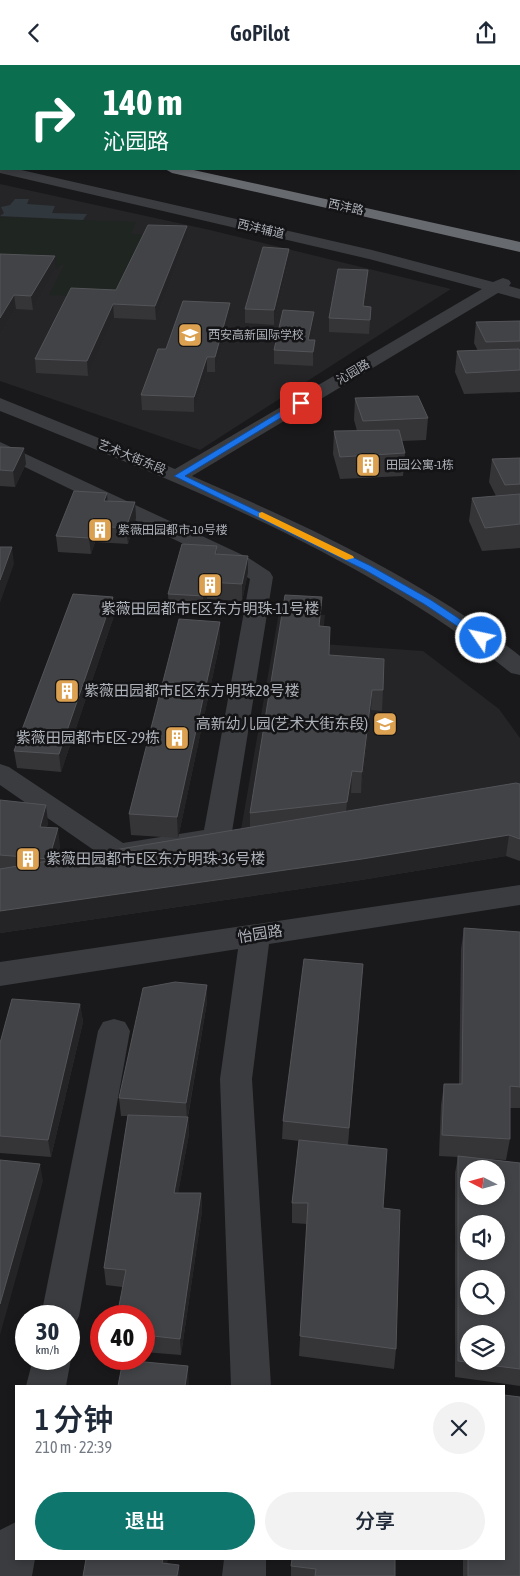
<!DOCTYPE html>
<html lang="zh">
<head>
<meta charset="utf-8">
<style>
  body { margin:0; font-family:"Asap Condensed","Noto Sans SC",sans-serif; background:#f2f2f3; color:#1f2937; height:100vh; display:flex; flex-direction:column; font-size:19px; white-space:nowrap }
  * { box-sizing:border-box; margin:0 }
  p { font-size:16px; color:#747a83 }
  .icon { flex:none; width:28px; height:28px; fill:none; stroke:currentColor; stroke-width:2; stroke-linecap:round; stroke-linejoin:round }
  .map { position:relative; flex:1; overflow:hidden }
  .drawer { position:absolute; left:15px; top:1320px; width:490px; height:175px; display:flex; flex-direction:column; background:#fff; border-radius:0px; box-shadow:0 2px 8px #0003 }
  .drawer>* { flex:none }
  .guide { position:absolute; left:0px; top:0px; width:520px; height:105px; box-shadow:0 2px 8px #0003; background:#0b6e4f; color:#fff; overflow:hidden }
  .needle { width:32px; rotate:276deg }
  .buttons { position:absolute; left:460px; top:1095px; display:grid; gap:10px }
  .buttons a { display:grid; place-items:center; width:45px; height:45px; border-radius:50%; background:#fff; box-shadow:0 2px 8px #0003; font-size:25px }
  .speed { position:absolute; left:15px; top:1240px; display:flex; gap:10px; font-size:25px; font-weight:700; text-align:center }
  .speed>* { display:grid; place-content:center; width:65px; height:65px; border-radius:50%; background:#fff; box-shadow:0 2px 8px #0003; line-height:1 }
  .speed small { font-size:12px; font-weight:400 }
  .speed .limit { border:8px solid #d22; background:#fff; color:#111 }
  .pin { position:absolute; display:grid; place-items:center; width:42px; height:42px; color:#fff; margin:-21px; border-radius:10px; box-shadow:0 2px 8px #0006 }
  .me { position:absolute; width:55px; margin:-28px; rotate:304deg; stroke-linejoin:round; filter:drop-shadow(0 0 4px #0008) }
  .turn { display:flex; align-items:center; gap:18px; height:105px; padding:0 20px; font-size:22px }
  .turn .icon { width:65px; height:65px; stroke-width:2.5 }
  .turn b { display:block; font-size:35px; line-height:42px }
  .round { display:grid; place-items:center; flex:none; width:52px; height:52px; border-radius:26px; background:#f2f2f3 }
  .headline { display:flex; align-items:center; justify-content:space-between; height:85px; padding:0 20px }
  h1 { font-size:30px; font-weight:600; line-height:38px }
  .cta { display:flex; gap:10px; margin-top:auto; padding:10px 20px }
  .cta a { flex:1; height:58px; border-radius:30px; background:#0f766e; color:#fff; font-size:20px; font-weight:600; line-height:58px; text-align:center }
  .cta a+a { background:#f2f2f3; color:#1f2937 }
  header { display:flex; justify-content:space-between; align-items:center; height:65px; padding:0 20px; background:#fff; font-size:22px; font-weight:600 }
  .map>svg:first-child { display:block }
  .built { fill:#252527 }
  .green { fill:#1f2520 }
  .water { fill:#30383d }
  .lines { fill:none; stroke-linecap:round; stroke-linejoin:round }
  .minor { fill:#3a3c3f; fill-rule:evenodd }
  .highway { fill:#676a6f; fill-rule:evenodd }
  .wall { fill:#353538 }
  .shaded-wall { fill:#242426 }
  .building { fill:#424346; stroke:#535458; fill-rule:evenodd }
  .route { fill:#1a73e8; stroke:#114b97 }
  .slow { fill:#f59e0b }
  .labels { text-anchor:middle; stroke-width:5; stroke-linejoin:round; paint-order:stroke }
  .far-street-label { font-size:12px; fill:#adb1b9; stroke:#141416 }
  .far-poi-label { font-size:12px; fill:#adb1b9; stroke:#141416; text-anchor:start }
  .poi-label { font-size:15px; fill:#adb1b9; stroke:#141416; text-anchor:start }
  .street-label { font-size:15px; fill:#adb1b9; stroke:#141416 }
</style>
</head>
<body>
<header><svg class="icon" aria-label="back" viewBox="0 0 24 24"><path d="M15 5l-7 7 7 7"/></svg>GoPilot<svg class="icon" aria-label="share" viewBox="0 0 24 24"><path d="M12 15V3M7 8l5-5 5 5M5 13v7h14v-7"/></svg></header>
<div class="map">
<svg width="520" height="1511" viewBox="0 0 520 1511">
  <rect width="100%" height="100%" fill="#19191b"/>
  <path class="built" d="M0 119 210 165 451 224 200 385 0 316Z
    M279 547 325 550 322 579 423 586 499 644 520 673V730L239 776Z"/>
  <path class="green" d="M0 152 136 157 131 169 147 170 119 232 49 230 64 200H60L58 204 0 201Z"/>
  <path class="water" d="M15 134H29L27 139 55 141 52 148 87 149 83 155 0 151 4 148 1 142 10 140Z"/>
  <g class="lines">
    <path class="minor" d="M347 0H359V1H347Z
      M519 36H520V44H519Z
      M0 100 1 104H17L372 185 493 217 503 213 509 215 511 218 509 221 520 224V234L498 228 192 411C306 460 422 514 520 591V610L511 608C361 488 177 417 0 346V333L175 404 482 224 369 194 0 108Z
      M0 377 247 492 270 507 273 512 231 773 227 780 118 798 108 795 0 720V699L9 702 123 778 204 765 250 514 231 502 0 390Z
      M520 820V840L269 879 252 1014 271 1321H231L220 1014 238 884 0 921V897Z
      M114 954 125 957 130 966 79 1251 73 1263 69 1265V1251H41L98 966 103 957Z
      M69 1288 71 1294 66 1321H26L33 1294H69Z
      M16 1457V1494H35L32 1511H0V1465Z
      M224 1494H266V1511H222Z"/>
    <path class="highway" d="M0 56H1V65H0Z
      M165 104H189L520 177V187L172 108Z"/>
  </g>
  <path class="wall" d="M40 0H73L70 1H40Z
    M0 10H1V30H0Z
    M187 174 156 255 114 253 88 311 36 308 35 294 116 225Z
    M0 189 56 204 33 245 16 244 0 270Z
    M289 197 274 260 245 258V244Z
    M368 205V219L364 241 371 242 369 269 329 267V253Z
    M314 247V261L311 275H315L314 290 313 301 274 299V285Z
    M231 252 215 307H207L194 347 142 345 141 330 166 284Z
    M520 256V327L464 329 455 307 457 286H478L474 278 476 257Z
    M355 333 428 353 426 375 402 376 405 388 403 411 340 414 333 389 334 366H357L354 355Z
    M0 382 26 399 15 422 0 421Z
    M520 393V483L482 486 469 456 472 433 496 431 489 417 492 394Z
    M107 428V436L135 437 136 453 128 479 95 477 91 489 58 487 56 471Z
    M217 481V489L248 491V507L242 536 207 534 204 547 169 545 168 529Z
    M322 532 320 561 329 590 383 625 382 646 371 645 361 728H351L347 746 520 719V796L506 791 361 815 0 868V735L48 757 47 762 60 781 56 795 250 763V748Z
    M115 548 61 707 17 703 14 686Z
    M220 557V577L178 773 131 770 129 749Z
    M464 863 520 867V1043H510V1074L506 1095 487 1094 520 1098V1321L455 1312V1108L458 1092 439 1091 441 1040 444 1019H459L461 884Z
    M363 899 348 1080 383 1143 396 1284 394 1304 299 1291 307 1159 292 1158V1138L299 1076 282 1074 283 1056Z
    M207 937 188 1052 189 1069 178 1128H201L202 1146 181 1290 144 1287V1251L122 1222 106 1220 104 1203 128 1051H121L119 1033Z
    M80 939 83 957 51 1092 0 1088V978Z
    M463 1494H504L520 1511H463Z
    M291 1501 395 1511H291Z"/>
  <path class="shaded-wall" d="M54 0H73L70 1H54Z
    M185 0H200V1H183Z
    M187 161V174L156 255 155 241Z
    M289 184V197L274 260V245Z
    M55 191 56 204 33 245 31 231Z
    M368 205V219L362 255 363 241Z
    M14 230 16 244 0 270V253Z
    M230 238 231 252 215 307V292Z
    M113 239 114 253 88 311 87 296Z
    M314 247V261L309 287 308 275Z
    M315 275 314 290 313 301V287Z
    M207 292V307L194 347V332Z
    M24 383 26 399 15 422 13 406Z
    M107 428 108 444 104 436Z
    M135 437 136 453 128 479 126 463Z
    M94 461 95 477 91 489 89 473Z
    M12 482 14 499 0 538V515Z
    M248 491V507L242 536V519Z
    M207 517V534L204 547 203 531Z
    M113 532 115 548 61 707 59 689Z
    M322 532 321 552 319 582V561Z
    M220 557V577L178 773 177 752Z
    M372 625 371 645 361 728 362 707Z
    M352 706 351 728 345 758 347 737Z
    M46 740 48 757 43 779 40 762Z
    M58 763 60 781 51 812 49 794Z
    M509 770 506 791 361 815 0 868V846Z
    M207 920V937L187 1056 186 1038Z
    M80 939 83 957 51 1092 48 1075Z
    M188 1052 189 1069 175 1145 174 1128Z
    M40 1099 43 1116 0 1270V1239Z
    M201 1128 202 1146 181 1290 180 1274Z
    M188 1301 189 1321H185Z
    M163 1494H168L166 1511 162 1498Z
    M179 1500 180 1511H177Z"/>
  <path class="building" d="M164 0H185L183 1H161Z
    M279 0H303L310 1H280Z
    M385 0H417L457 1H385Z
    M0 10H1V22H0Z
    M148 160 187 161 155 241 113 239 87 296 35 294 71 223 116 225Z
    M263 182 289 184 274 245 245 244Z
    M0 189 55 191 31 231 14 230 0 253Z
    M338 204 368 205 363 241 371 242 370 255 329 253Z
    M183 236 230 238 215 292H207L194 332 141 330 158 284H166Z
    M283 245 314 247 308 275H315L313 287 274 285Z
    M520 256V276L486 277 476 257Z
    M519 284 520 286V305L466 308 457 286Z
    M418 331 428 353 363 356 355 333Z
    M399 365 405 388 340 392 334 366Z
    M0 382 24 383 13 406 0 405Z
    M520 393V419L505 420 492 394Z
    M74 426 107 428 104 436 135 437 126 463 94 461 89 473 56 471Z
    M520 429V459L485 463 472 433Z
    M182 479 217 481 215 489 248 491 242 519 207 517 203 531 168 529Z
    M0 482H12L0 515Z
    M73 529 113 532 59 689 14 686Z
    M285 530 322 532 319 561 330 562 329 590 384 594 383 625H372L362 707 352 706 347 737 250 748Z
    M179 554 220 557 177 752 129 749Z
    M516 718 520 719V774L509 770 362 794 0 846V804Z
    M0 735 46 740 40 762 58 763 49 794 0 790Z
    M464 863 520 867V1022L510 1021V1074L442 1070 444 1019H462Z
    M304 894 363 899 349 1063 283 1056Z
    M175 917 207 920 186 1038 119 1033 143 923Z
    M12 934 80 939 48 1075 0 1071V978Z
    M128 1050 188 1052 174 1128H201L180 1274 144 1270V1251H117L126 1205 104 1203Z
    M299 1075 387 1084 383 1143 400 1145 396 1284 300 1271 308 1138H292Z
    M458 1091 520 1098V1304L458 1296ZM469 1104H496V1131H469ZM469 1159H496V1186H469ZM469 1214H496V1241H469ZM469 1269H496V1296H469Z
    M0 1095 40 1099 0 1239Z
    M123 1295 188 1301 185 1321H118Z
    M504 1330 520 1332V1511H468V1494H504Z
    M86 1494H163L162 1498 179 1500 177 1511H83Z
    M292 1494H395V1511H315L316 1504 291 1501Z"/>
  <path class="route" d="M298 336 305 338 185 411 371 501 431 535 485 571V575H478L424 539 365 505 174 411Z"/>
  <path class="slow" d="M262 447 353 491 354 493 346 495 259 452V448Z"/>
  <defs>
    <symbol id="school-square" viewBox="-11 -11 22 22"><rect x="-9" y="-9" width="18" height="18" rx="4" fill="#dba150" stroke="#141416"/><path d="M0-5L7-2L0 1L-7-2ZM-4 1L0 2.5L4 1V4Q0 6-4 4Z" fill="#fff"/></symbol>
    <symbol id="building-square" viewBox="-11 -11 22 22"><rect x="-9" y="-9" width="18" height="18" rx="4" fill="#dba150" stroke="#141416"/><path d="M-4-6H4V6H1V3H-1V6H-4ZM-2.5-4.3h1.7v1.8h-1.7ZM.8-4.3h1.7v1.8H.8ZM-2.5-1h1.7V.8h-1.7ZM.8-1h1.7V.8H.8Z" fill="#fff"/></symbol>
  </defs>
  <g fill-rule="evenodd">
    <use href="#school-square" x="176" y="256" width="28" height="28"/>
    <use href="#building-square" x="354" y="386" width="28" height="28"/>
    <use href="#building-square" x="86" y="451" width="28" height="28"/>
    <use href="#building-square" x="196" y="506" width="28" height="28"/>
    <use href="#building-square" x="53" y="612" width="28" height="28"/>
    <use href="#school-square" x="371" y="645" width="28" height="28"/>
    <use href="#building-square" x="163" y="659" width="28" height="28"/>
    <use href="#building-square" x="14" y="780" width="28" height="28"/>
  </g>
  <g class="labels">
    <g class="far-street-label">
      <text transform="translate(346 142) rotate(12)" y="4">西沣路</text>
      <text transform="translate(261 164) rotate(13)" y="4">西沣辅道</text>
      <text transform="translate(353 307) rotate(-31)" y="4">沁园路</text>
      <text transform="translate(132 392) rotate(22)" y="4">艺术大街东段</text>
    </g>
    <g class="far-poi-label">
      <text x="208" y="274">西安高新国际学校</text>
      <text x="386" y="404">田园公寓-1栋</text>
      <text x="118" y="469">紫薇田园都市-10号楼</text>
    </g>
    <g class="poi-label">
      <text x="210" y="549" text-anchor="middle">紫薇田园都市E区东方明珠-11号楼</text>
      <text x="84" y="631">紫薇田园都市E区东方明珠28号楼</text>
      <text x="368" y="664" text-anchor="end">高新幼儿园(艺术大街东段)</text>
      <text x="160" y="678" text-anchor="end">紫薇田园都市E区-29栋</text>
      <text x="46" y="799">紫薇田园都市E区东方明珠-36号楼</text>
    </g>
    <g class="street-label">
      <text transform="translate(260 869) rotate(-9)" y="5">怡园路</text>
    </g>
  </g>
</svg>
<div class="buttons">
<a><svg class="needle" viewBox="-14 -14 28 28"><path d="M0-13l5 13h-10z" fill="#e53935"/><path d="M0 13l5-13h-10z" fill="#747a83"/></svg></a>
<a><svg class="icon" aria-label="sound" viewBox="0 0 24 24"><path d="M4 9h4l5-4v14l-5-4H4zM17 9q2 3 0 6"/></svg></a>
<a><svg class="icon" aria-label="search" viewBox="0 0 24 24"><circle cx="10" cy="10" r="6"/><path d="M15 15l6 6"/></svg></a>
<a><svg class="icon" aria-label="layers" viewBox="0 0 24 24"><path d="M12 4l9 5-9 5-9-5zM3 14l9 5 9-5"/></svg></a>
</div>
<div class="speed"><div>30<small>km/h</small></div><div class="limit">40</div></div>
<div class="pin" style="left:301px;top:338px;background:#d93025"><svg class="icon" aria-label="arrive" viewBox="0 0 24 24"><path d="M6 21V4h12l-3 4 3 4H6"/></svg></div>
<svg class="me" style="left:481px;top:573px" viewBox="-20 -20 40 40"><circle r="17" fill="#1a73e8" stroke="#fff" stroke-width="3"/><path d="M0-11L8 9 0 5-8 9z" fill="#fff"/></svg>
<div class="guide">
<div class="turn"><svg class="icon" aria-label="right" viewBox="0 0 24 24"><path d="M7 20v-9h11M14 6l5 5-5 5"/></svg><div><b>140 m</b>沁园路</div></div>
</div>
<section class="drawer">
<div class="headline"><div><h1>1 分钟</h1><p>210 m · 22:39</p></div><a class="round"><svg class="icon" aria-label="close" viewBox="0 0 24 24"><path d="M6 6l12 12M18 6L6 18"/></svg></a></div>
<div class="cta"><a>退出</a><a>分享</a></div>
</section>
</div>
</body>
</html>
